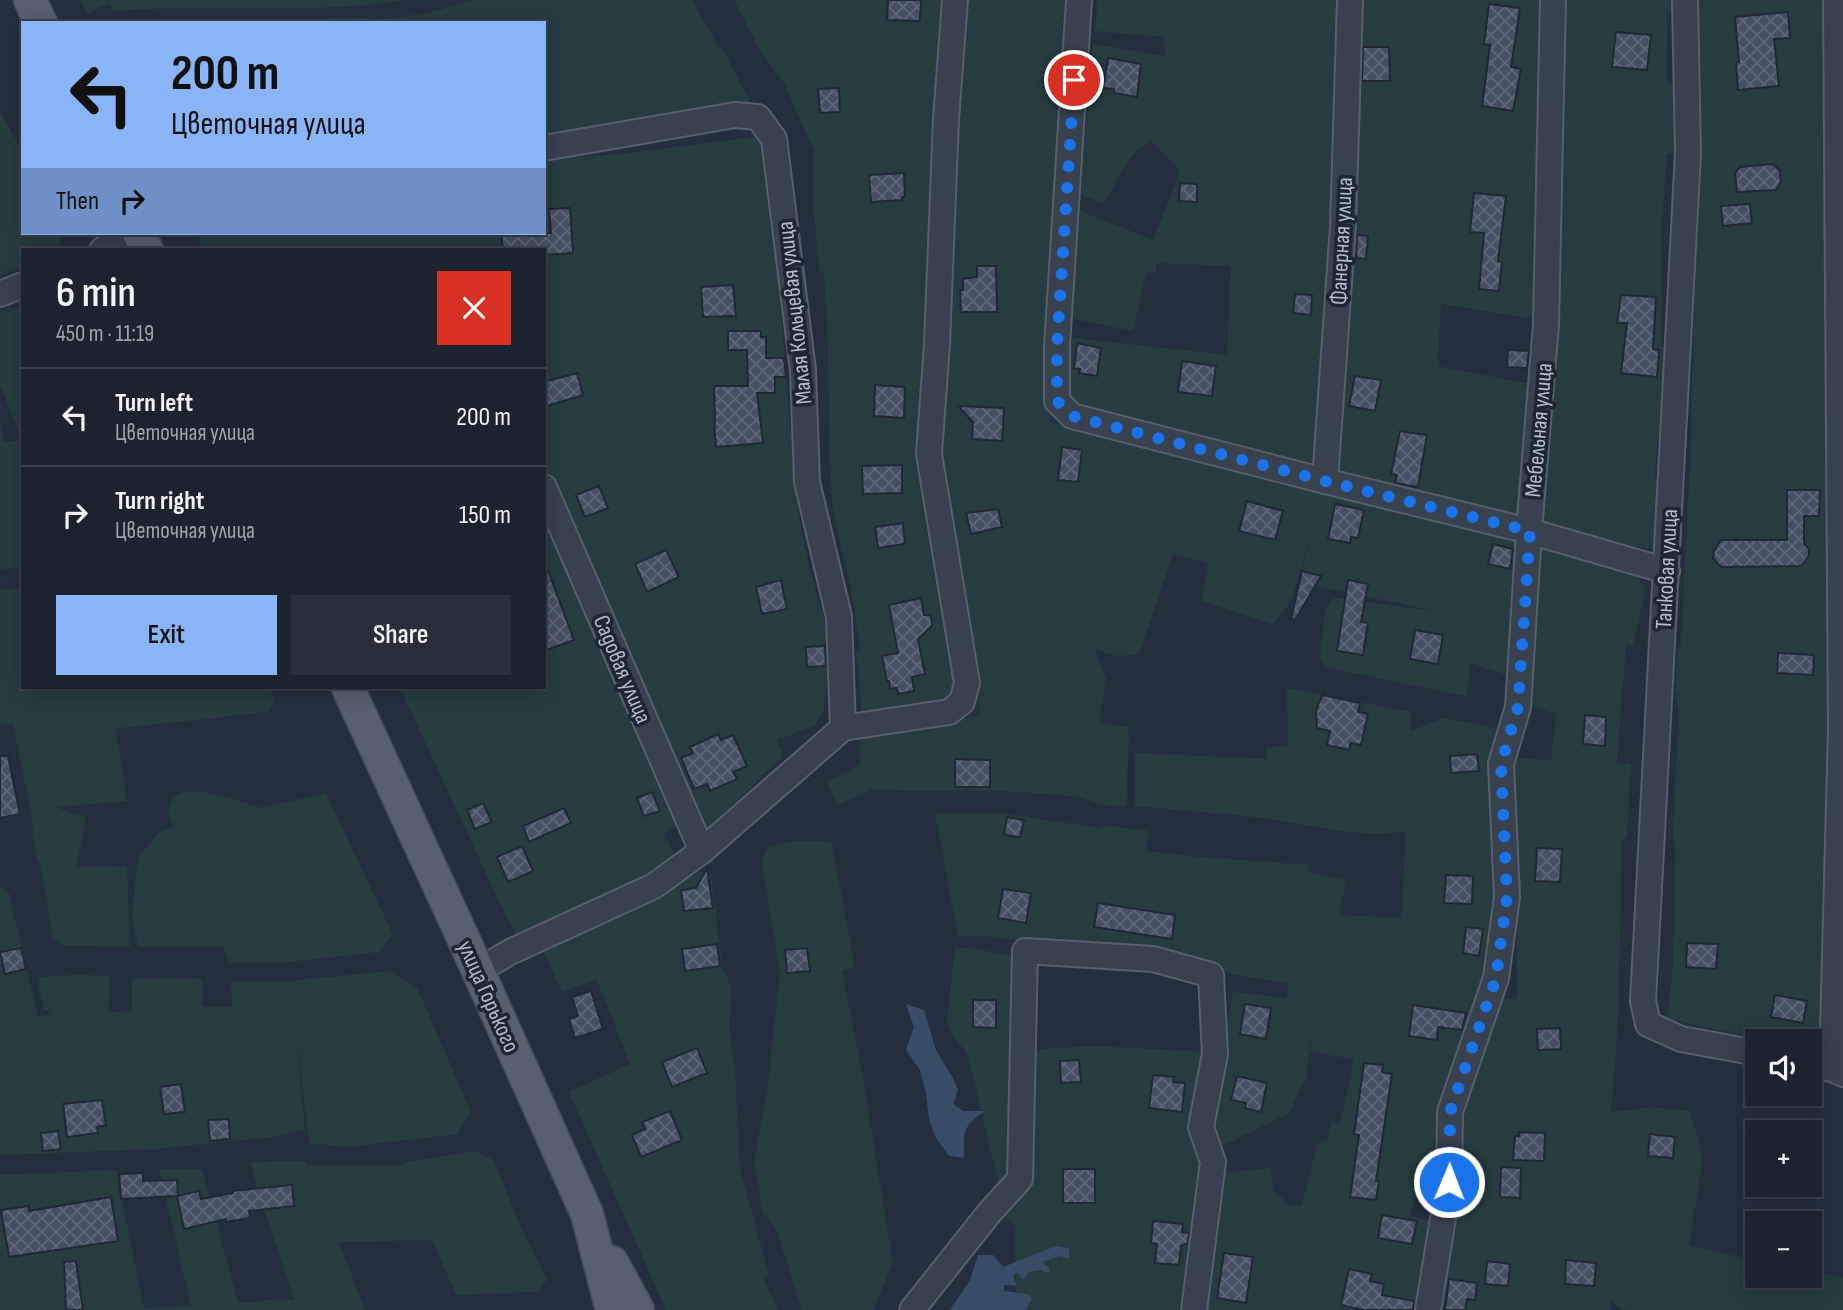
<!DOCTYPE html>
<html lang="en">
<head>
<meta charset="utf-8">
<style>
  body { margin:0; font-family:"Sofia Sans Condensed",sans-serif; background:#282f3a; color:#f1f3f6; height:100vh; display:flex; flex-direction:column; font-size:26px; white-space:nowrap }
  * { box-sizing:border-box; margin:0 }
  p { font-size:23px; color:#a0a4aa }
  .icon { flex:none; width:38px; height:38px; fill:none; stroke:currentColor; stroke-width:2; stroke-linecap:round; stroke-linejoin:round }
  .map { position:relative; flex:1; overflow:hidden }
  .sheet { position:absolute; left:21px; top:248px; width:525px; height:441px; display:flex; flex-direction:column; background:#1b232e; border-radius:0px; box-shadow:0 4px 18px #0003,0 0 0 2px #39404a }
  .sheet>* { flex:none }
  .top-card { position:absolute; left:21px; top:21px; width:525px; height:214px; border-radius:0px; box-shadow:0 4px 18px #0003,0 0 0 2px #39404a; background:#8ab4f8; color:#111; overflow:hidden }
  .controls { position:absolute; left:1745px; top:1029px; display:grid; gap:14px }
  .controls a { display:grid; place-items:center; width:77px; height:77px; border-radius:0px; background:#1b232e; box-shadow:0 4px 18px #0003,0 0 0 2px #39404a; font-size:35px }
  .pin { position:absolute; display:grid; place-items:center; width:60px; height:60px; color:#fff; margin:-30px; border:4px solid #fff; border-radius:50%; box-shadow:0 2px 7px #0007 }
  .me { position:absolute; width:77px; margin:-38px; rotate:1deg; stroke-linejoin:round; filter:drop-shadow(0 0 5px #0008) }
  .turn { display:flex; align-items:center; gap:24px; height:147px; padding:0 35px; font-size:32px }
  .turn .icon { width:91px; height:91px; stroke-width:2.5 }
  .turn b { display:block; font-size:49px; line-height:60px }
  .then { display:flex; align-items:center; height:66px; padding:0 35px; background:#0003; gap:14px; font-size:26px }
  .round { display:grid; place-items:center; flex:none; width:74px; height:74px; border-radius:0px; background:#282f3a }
  .summary { display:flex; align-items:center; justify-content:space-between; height:119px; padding:0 35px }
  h1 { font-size:42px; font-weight:600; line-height:52px }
  .action { display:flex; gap:14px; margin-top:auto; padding:14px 35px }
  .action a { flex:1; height:80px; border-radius:0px; background:#8ab4f8; color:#111; font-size:28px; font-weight:600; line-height:80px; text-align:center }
  .action a+a { background:#282f3a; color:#f1f3f6 }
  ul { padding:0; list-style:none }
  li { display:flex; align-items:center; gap:21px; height:98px; padding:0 35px; border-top:2px solid #39404a }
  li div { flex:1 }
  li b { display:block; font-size:26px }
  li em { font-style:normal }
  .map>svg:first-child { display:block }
  .garden { fill:#263c3f }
  .water { fill:#394c67 }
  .building { fill:url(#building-cross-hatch); stroke:#1f2835; stroke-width:2 }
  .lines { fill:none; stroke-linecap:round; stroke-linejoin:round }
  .minor-casing { stroke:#565f6c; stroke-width:28 }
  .major-casing { stroke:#414a57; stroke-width:35 }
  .minor { stroke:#38414e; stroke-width:24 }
  .major { stroke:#56606e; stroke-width:32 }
  .route { stroke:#1a73e8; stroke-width:12; stroke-dasharray:0 21.6 }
  .labels { text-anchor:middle; stroke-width:7; stroke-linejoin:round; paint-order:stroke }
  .street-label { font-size:23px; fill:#b4bcc9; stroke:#1d2633 }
</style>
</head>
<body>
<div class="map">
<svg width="1843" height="1310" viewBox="0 0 1843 1310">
  <defs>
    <pattern id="building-cross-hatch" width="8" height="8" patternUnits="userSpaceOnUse" patternTransform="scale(1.75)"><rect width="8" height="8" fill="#455162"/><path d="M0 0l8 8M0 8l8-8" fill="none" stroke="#5d6877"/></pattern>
  </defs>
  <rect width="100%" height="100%" fill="#242f3e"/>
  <path class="garden" d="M80 0H403C307 16 211 3 115 11L108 4 88 13Z
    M474 0H692L718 46 723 50 751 103 650 124 544 141V23H288L339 17 383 19 429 13Z
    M734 0H947L928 353 959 667 951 700 862 712 856 651 860 649 851 589 833 511 829 448 828 351 824 272 819 271 814 210V147L812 146 784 83 760 51Z
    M962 0H1074L1048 384 1050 423 1322 490 1384 508 1569 552 1631 572 1643 585 1645 591 1633 646 1626 644 1617 763 1631 764 1627 838 1622 839C1620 930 1620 1022 1611 1111H1629L1649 1107 1690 1111 1703 1158 1689 1245 1757 1261V1276H1810V1269L1843 1278V1310H1628L1618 1308 1611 1298 1610 1310H1433L1448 1231 1456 1233 1458 1112 1471 1090 1499 998 1517 999V905L1509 837 1513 758 1551 760 1556 714 1510 699 1532 649 1535 638 1521 633 1515 678 1471 663 1467 696 1328 668 1320 659 1325 611 1334 598 1441 612 1316 586 1311 593 1297 594 1311 532 1294 593 1287 607 1272 624 1201 601 1208 563 1173 554 1139 654 1118 656 1095 649 1106 680 1099 722 1128 727 1129 738 1126 807 1105 805 1078 797 1059 795 1004 791 871 790 838 805 827 782 861 764 858 732 903 728 904 733 931 728 980 714 979 687 968 616 936 470Z
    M1098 0H1345L1316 466 1074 407 1066 391 1065 376 1072 338 1227 355 1231 266 1156 263V273L1146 272 1133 331 1070 318 1080 211 1153 240 1176 183 1179 169 1150 140 1130 158 1103 204 1080 194 1093 44 1154 55H1165L1164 37 1094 31Z
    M1356 0H1547L1540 320 1441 304 1438 361V366L1535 385 1521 522 1342 480 1335 465Z
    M1562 0H1672V12H1667V83L1675 84 1678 155 1667 153 1662 218V338L1665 404H1662L1654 479 1659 481 1657 551 1542 526Z
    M1693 0H1831L1833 589 1821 1048 1810 1046V1041C1765 1041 1710 1029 1667 1018L1673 967 1675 842H1673L1674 797 1679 722 1675 680 1678 646 1681 645 1690 462 1694 315 1700 158 1696 102Z
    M0 111 23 154V233H62L63 236 58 250H23V268L0 275Z
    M769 135 771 141 777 262 795 491 807 559 826 625 829 666 824 708 816 725 777 740 783 756 702 835 662 728 579 551 544 468V250H203L198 240 204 233H544V162L576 157 621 154Z
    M17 307 23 310V568L0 569V426L4 442 22 440 0 385V312Z
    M544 507 628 695 626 707 681 825 664 834 677 859 650 879 517 937 497 897 400 688H544Z
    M0 589H23V688H269L274 701 269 711 207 719 118 728 115 725 127 801 57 807 74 814 86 817 77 866 127 867 130 947 63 945 53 939 40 862H37L30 809 13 724 0 725Z
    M1287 688 1411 712V731L1443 718 1500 729 1494 770 1493 927 1481 1000 1462 1073 1450 1070 1423 1198 1415 1197 1409 1216 1432 1221 1415 1310H1206L1221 1173 1271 1168 1273 1190 1290 1206 1302 1205 1317 1145 1327 1140 1332 1122 1340 1124 1354 1059 1311 1052V1037L1306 1078 1289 1113 1216 1149 1208 1122 1233 992 1286 998 1289 984 1233 974 1183 955 996 938C983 935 971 936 958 936L935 813 1005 814 1100 828 1101 825 1149 831 1145 851 1198 857 1309 865 1308 872 1346 880 1339 915 1401 918 1406 831C1357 839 1311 824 1263 818 1220 813 1177 810 1135 806V753L1266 759V748L1288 746Z
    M199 791 229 798 261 808 326 793 393 935 378 952 289 962H229L223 947H138L132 917 138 856 161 831 174 827 168 812 173 798 182 793Z
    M797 841 831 842 855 967 842 971 862 1073 893 1263 873 1310H802L776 1229 763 1213 754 1163 768 1083 780 974 761 860 768 847Z
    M706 869 712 881 722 967 732 988 729 1025 735 1072 740 1169 769 1275 764 1279 778 1310H666L569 1092 630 1064 597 980 562 992 543 950 575 937Z
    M0 887 9 893 38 1017 51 1014 44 1009 37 978C61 974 85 975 110 976L109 1012 132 1011V978C156 979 179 977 202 979V1007H232L231 981H290L389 971 417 988 471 1112 457 1134 348 1147 309 1143 296 1031 305 1130 271 1137 156 1149 0 1155Z
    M955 947 977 949 1012 956 1011 1167 999 1184 967 1054 952 1034 947 1023Z
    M1094 1046 1206 1052 1202 1156 1186 1299 1181 1300 1180 1310H1016L1015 1227 999 1209 1032 1185 1030 1160 1034 1052 1042 1049Z
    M476 1151 494 1160 520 1225 547 1280 537 1292 456 1295 432 1240 339 1242 365 1310H0V1175L116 1170 144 1308 191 1306 159 1169H202L238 1302 246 1303 276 1299 294 1300 254 1177 251 1162 305 1161 308 1166H404L403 1163Z"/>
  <path class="water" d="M906 1004 924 1010 936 1050 953 1078 958 1090 953 1104 963 1111H984C961 1129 964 1131 964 1158L949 1156 936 1138 929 1120 926 1093 920 1070 906 1050 914 1027Z
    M1056 1246 1069 1248V1258L1060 1256 1042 1262 1050 1269 1048 1273 1040 1270 1029 1272 1023 1280 1018 1273 1013 1275 1017 1286 1004 1285V1291L1028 1294 1032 1299 1025 1310H950L970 1280 978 1255H993L1003 1267Z"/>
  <path class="building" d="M888 0H921L920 21 887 20Z
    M1489 4 1520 8 1511 67 1521 69 1513 111 1482 106 1490 45 1484 44Z
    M1788 12 1790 38 1774 39 1779 86 1738 90 1736 63 1739 62 1735 17Z
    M1616 32 1651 35 1647 70 1612 67Z
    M1363 47H1389L1390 81H1362Z
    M1108 58 1141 64 1137 97 1114 93V89L1103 88Z
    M839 88 840 112 820 113 818 89Z
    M1773 164 1780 171 1781 181 1776 190 1737 192 1735 173 1740 167Z
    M904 173 905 197H902V200L871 202 869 175Z
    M1180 183 1197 184V202L1179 201Z
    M1474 193 1506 196 1498 261 1502 262 1499 291 1479 289 1484 233 1470 232Z
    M1750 204 1752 223 1723 226 1721 206Z
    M570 208 573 253 544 255V250H503L501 233H551L549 209Z
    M1357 235 1368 236 1366 259 1356 258Z
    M977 266H996L997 312H961L960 290H963V279L977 277Z
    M733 285 736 316 703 317 701 287Z
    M1295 294 1312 295 1311 315 1293 313Z
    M1621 295 1656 297 1653 349 1659 350 1657 377 1621 373 1627 323H1617Z
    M728 331H761V337H766V358H784L786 377H775V393H757L763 443 716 447 714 422H715L714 386H748L747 350H728Z
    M1077 343 1101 348 1097 376 1079 373 1080 369H1074Z
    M1508 350 1529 351 1527 368 1507 367Z
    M1182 361 1216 366 1212 396 1178 392Z
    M577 373 583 395 544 407V382Z
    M1355 376 1381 380 1375 411 1349 406Z
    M875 385 905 387 904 418 874 416Z
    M958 406 1004 408 1002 441 972 439 973 422Z
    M1400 431 1427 435 1418 487 1395 483 1397 475 1391 474Z
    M1062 447 1082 450 1078 482 1058 480Z
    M902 465V493L863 494 862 466Z
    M599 486 608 508 585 517 576 495Z
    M1787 490H1820L1819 516H1804V544L1809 549V556L1801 566 1721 567 1713 558 1714 551 1721 540H1787Z
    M1247 501 1283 511 1275 540 1239 531Z
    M1335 504 1364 510 1358 538 1351 537 1350 543 1328 539Z
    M998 509 1002 527 971 534 966 513Z
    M903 523 905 544 878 548 875 527Z
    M1493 544 1513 549 1510 569 1488 564Z
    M666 550 679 577 647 592 635 564Z
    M544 565H546L574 640 544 651Z
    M1302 571 1321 576 1295 620 1291 619Z
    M781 580 787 609 762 614 756 587Z
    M1348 580 1368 584 1361 622 1368 623 1363 655 1337 651Z
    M921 598 924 615H931L932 626 918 639 925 674 912 677 914 691 898 694 897 688 890 689 889 681H887L882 656 898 653 889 605Z
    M1415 630 1443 635 1438 664 1410 659Z
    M825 646 826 666 807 667 806 647Z
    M1778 653 1814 655 1813 675 1777 673Z
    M1323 695 1360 703 1358 712 1368 714 1361 745 1351 743 1349 750 1327 745 1330 731 1317 728 1316 713 1318 704Z
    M1585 715 1606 717 1605 746 1583 744Z
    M718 734 721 740 733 735 747 766 733 772 737 779 710 791 707 784 694 789 681 758 693 753 690 747Z
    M1477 754 1479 771 1451 773 1450 756Z
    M0 756H8L20 814 0 818Z
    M955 759 990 760V787H955Z
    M652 792 660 811 644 816 637 798Z
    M483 803 492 822 475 829 467 810Z
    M564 808 571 823 529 842 523 826Z
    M1007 817 1024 820 1020 837 1004 835Z
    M522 846 533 871 508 882 497 857Z
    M1537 848 1562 849 1560 882 1535 881Z
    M707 868 713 908 684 911 681 890 696 888Z
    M1446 875 1473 876 1472 904 1444 903Z
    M1003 889 1031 893 1026 923 998 918Z
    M1098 903 1175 915 1172 939 1094 927Z
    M1466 927 1483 929 1479 956 1463 953Z
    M1687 943 1718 944 1716 969 1686 967Z
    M717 944 720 966 685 971 682 949Z
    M21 948 26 969 5 974 0 952Z
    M807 948 810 971 787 973 785 950Z
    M591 991 603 1029 575 1038 569 1019 578 1016 572 997Z
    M1775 995 1807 1001 1803 1023 1771 1017Z
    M973 1000H996V1028L973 1027Z
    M1245 1004 1271 1008 1266 1039 1240 1034Z
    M1413 1005 1466 1013 1462 1030 1438 1027 1437 1040 1409 1036Z
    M1560 1028 1561 1049 1538 1050 1537 1029Z
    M697 1048 707 1073 672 1087 662 1062Z
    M1079 1060 1081 1082 1061 1083 1060 1061Z
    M1364 1063 1383 1065 1382 1072 1392 1074 1376 1181H1379L1376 1200 1350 1197 1359 1135 1354 1134Z
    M1153 1075 1174 1077 1173 1082 1185 1083 1182 1112 1149 1108Z
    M1237 1076 1267 1083 1261 1112 1245 1108 1246 1103 1231 1100Z
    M181 1084 185 1112 164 1114 160 1087Z
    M102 1100 106 1125 97 1127 98 1133 67 1137 63 1104Z
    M670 1111 682 1140 641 1157 632 1135 645 1129 642 1122Z
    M229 1119 230 1139 210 1141 208 1120Z
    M58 1131 61 1149 43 1151 41 1133Z
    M1519 1132 1545 1133 1544 1161 1513 1160 1515 1136H1519Z
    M1650 1134 1675 1137 1673 1158 1648 1156Z
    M1501 1167 1521 1168 1520 1198 1500 1197Z
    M1063 1169H1095V1203H1063Z
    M143 1173V1181L177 1180 178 1196 121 1199 119 1174Z
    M292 1185 294 1206 249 1211 250 1218 226 1222V1219L184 1229 177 1196 199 1191 201 1199 233 1193 232 1191Z
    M111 1197 118 1241 9 1257 1 1210 29 1206V1211Z
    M1382 1215 1417 1221 1412 1244 1378 1238Z
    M1153 1221 1183 1224 1182 1232 1189 1233 1188 1243 1181 1246 1179 1265 1155 1263 1157 1244 1151 1243Z
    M1224 1253 1253 1257 1246 1303 1217 1298Z
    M1566 1260 1596 1263 1594 1286 1565 1284Z
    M76 1261 83 1310H66L64 1262Z
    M1487 1261 1510 1264 1508 1286 1485 1284Z
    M1349 1269 1372 1274 1370 1281 1384 1284 1382 1295 1414 1301 1413 1310H1363L1341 1305Z
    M1449 1279 1477 1283 1475 1300 1467 1299 1465 1310H1445Z"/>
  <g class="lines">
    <defs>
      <path id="minor" d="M1079 0 1057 346V401L1072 416 1325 481 1529 531 1667 571
        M1685 0 1688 153 1643 1001 1648 1024 1681 1039 1757 1053
        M1836 0 1841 730 1832 1069 1843 1074
        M544 148 735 115 758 117 774 139 803 370 807 482 839 617 843 728
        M102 250 112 244 141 237
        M0 294 23 285
        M1325 481 1343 226 1350 0
        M544 487 702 851
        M478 971 510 952 654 886 702 851 843 728 949 712 962 702 967 683 929 454 937 344 946 119 955 0
        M1810 1065 1832 1069
        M912 1310 990 1212 1020 1179 1025 951 1153 959 1211 975 1215 1054 1201 1127 1213 1162 1194 1310
        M1428 1310 1449 1182 1450 1112 1496 978 1507 897 1501 764 1518 707 1529 531 1546 324 1553 0"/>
      <path id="major" d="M30 0 41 23
        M139 233 147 250
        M348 688 469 951 587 1214 612 1310
        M612 1262 638 1310"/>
    </defs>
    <use href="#minor" class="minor-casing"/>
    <use href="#major" class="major-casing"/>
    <use href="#minor" class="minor"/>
    <use href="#major" class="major"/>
  </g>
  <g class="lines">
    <path class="route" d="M1074 80 1057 346V401L1072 416 1325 481 1530 531 1518 707 1501 764 1507 897 1496 978 1450 1112 1449 1182"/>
  </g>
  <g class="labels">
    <g class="street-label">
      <text transform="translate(1341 241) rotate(-87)" y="8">Фанерная улица</text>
      <text transform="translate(794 313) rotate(-96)" y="8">Малая Кольцевая улица</text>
      <text transform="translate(1538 430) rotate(-85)" y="8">Мебельная улица</text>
      <text transform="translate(1666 569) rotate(-87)" y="8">Танковая улица</text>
      <text transform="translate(623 669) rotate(67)" y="8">Садовая улица</text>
      <text transform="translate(489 996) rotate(66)" y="8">улица Горького</text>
    </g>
  </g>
</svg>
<div class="controls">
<a><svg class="icon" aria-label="sound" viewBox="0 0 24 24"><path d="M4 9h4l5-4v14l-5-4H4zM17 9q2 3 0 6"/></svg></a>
<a>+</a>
<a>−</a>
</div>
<div class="pin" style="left:1074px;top:80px;background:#d93025"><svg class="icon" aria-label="arrive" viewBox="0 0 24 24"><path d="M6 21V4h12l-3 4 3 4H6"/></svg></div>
<svg class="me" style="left:1449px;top:1182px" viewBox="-20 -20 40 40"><circle r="17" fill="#1a73e8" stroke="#fff" stroke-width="3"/><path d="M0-11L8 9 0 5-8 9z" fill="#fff"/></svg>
<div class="top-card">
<div class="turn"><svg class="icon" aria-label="left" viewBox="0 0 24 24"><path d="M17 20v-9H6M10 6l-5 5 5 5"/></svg><div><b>200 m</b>Цветочная улица</div></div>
<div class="then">Then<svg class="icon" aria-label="right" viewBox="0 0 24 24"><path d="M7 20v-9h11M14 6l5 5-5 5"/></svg></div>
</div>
<section class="sheet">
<div class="summary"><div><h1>6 min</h1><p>450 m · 11:19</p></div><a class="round" style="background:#d93025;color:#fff"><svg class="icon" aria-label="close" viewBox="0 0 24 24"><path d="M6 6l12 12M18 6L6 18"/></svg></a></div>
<ul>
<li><svg class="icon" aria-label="left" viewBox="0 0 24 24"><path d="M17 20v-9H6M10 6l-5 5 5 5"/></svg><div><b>Turn left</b><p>Цветочная улица</p></div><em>200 m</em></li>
<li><svg class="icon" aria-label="right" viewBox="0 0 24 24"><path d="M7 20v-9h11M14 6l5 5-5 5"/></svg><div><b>Turn right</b><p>Цветочная улица</p></div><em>150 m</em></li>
</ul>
<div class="action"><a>Exit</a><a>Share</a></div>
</section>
</div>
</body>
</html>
